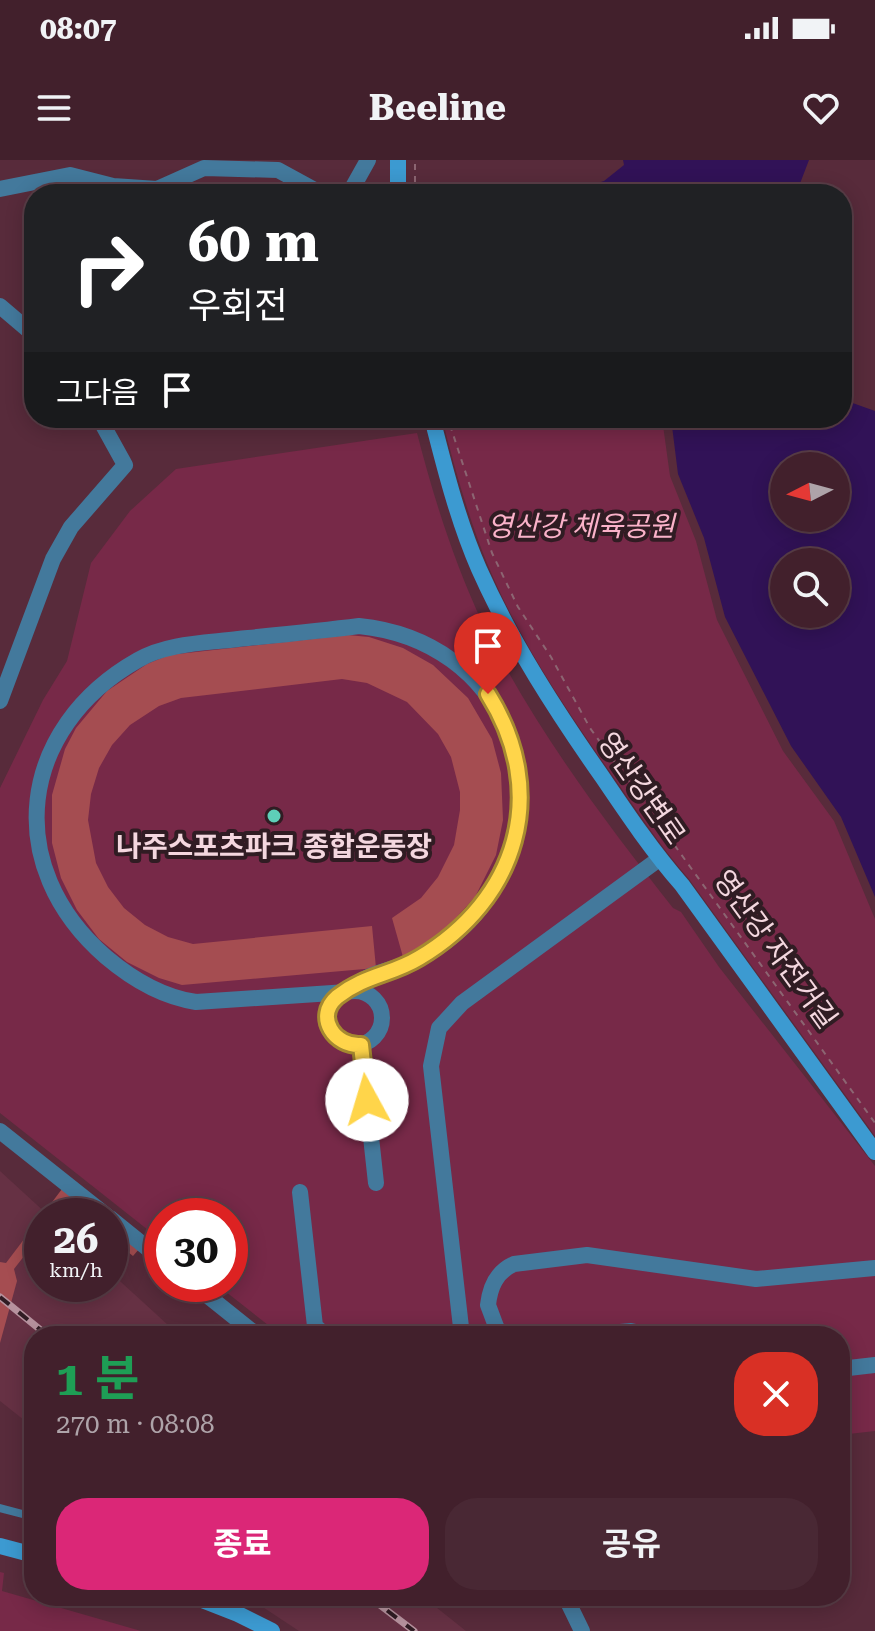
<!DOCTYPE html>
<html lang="ko">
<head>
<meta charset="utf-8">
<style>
  body { margin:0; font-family:"Roboto Serif","Noto Sans KR",serif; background:#492834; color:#f1f3f6; height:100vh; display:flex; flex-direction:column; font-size:30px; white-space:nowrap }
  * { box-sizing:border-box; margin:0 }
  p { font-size:26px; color:#aea3a9 }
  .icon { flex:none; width:44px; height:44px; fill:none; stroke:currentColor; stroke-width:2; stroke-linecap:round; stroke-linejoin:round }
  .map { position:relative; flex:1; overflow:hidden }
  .panel { position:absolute; left:24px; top:1166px; width:826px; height:280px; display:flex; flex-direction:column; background:#42202c; border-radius:32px; box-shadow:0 4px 20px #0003,0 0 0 2px #5a3e48 }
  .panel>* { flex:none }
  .top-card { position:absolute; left:24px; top:24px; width:828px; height:244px; border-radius:32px; box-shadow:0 4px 20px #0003,0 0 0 2px #5a3e48; background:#202124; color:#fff; overflow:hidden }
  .needle { width:52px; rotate:264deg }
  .buttons { position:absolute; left:770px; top:292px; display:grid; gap:16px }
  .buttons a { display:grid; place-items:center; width:80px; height:80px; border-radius:50%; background:#42202c; box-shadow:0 4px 20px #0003,0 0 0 2px #5a3e48; font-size:40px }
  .speed { position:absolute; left:24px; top:1038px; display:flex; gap:16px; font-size:40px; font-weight:700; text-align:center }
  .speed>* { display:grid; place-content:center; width:104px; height:104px; border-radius:50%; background:#42202c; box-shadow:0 4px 20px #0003,0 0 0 2px #5a3e48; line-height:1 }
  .speed small { font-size:20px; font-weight:400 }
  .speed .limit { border:12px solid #d22; background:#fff; color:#111 }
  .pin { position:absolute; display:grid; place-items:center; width:68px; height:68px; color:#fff; margin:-82px -34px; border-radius:50% 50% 50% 0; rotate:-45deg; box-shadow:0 0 8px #0007 }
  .pin .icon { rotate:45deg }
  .me { position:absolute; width:88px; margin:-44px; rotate:354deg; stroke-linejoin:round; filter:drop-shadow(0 0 6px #0008) }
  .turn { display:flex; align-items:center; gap:28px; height:168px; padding:0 32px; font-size:36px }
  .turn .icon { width:104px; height:104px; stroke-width:2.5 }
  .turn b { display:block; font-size:56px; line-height:68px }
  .then { display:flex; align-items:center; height:76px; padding:0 32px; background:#0003; gap:16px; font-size:30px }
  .round { display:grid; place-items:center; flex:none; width:84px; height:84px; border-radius:32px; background:#492834 }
  .headline { display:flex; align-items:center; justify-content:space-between; height:136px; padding:0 32px }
  h1 { font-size:48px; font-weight:700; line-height:60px; color:#1e9e55 }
  .cta { display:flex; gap:16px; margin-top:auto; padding:16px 32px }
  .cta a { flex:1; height:92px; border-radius:32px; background:#db2777; color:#fff; font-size:32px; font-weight:700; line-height:92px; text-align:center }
  .cta a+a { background:#492834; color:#f1f3f6 }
  .status { display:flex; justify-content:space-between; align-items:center; height:56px; padding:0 40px; background:#42202c; direction:ltr }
  .status svg { height:22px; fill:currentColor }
  header { display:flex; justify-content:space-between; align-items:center; height:104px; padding:0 32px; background:#42202c; font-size:36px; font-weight:700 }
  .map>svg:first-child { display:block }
  .built { fill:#663144 }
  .green { fill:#772948 }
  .water { fill:#311257; fill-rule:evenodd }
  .building { fill:#a54d51 }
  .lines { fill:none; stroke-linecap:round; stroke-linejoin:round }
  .path { stroke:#8c6572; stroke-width:2; stroke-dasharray:6 6; stroke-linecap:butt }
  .lane { stroke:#43799c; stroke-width:8 }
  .street { stroke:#43799c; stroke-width:16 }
  .secondary { stroke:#3c9ad1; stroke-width:16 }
  .rail-casing { stroke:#b6929e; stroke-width:7 }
  .rail { stroke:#301c23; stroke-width:4; stroke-dasharray:12; stroke-linecap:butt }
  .route-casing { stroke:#a68a30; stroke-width:20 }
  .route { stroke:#ffd54a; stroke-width:14 }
  .poi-dot { fill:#5eceb8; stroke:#301c23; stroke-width:3 }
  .labels { text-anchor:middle; stroke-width:8; stroke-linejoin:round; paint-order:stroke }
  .park-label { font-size:28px; font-style:italic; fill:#fab2c9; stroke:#301c23 }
  .street-label { font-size:28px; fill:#f4d7df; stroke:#301c23 }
  .poi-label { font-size:28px; font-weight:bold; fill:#f4d7df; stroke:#301c23 }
</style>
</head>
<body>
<div class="status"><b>08:07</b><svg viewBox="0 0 49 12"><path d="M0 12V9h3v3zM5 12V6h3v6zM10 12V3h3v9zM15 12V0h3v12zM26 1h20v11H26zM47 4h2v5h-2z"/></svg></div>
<header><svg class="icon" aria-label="menu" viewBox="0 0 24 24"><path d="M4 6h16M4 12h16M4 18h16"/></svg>Beeline<svg class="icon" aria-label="heart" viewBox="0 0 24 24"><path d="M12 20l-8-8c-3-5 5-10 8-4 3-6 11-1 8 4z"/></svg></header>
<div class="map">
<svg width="875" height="1471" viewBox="0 0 875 1471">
  <rect width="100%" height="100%" fill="#582b3b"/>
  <path class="built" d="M0 1011 49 1056H42V1124H110V1112L180 1176H34V1268L0 1241Z
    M246 1436H422L466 1471H299Z"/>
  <path class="green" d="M442 258H662L670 316 696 381 717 460 783 591 834 661 875 759V976L689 719C660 686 636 649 610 612 564 546 518 478 487 403 468 356 454 307 442 258Z
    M417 273C434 339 454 402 483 464 533 566 603 659 673 748L681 752 719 807 875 1006V1271L840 1275V1176H282L216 1124H230V1056H162V1081L0 953V628L43 540 67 501 91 403 130 351 176 309Z
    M0 1412 4 1413 2 1431 141 1471H0Z"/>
  <path class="water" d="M623 0H809L796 34H562L604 21 624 5Z
    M842 235 847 241 875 251V737L841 657 791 586 725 457 704 378 678 314 671 258H842ZM784 306H836V358H784ZM784 402H836V454H784Z"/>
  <path class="building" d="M348 475 369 477 403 488 433 505 468 538 492 579 501 613 503 660 496 695 475 737 443 772 403 797 392 758 421 738 438 717 454 685 460 650V632L451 597 438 574 407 542 367 523 342 519 181 538 159 546 130 565 112 585 99 608 91 634 88 660 96 703 108 727 124 748 145 765 168 777 193 784 372 766 376 808 182 825 159 818 127 802 99 779 77 750 61 718 52 683V635L65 589 76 568 107 531 147 504 169 495Z
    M62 1029 97 1056H81L65 1043 55 1056H42V1073L14 1109 17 1121 0 1183V1102L6 1103Z
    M110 1066 139 1089 133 1096 110 1078Z"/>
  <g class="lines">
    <path class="path" d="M415 34V0
      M450 265 492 393 518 447 551 497 590 568 875 963"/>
    <path class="lane" d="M0 1348 34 1357"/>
    <path class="street" d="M0 29 70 15 113 26 157 29 204 8 278 10 322 34
      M349 34 368 0
      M0 146 34 175
      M359 466C506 481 566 634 479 750 463 770 436 792 412 802 390 811 364 813 347 832L196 842C162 837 132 819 106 797 1 706 18 568 138 500 167 483 206 483 238 479 278 475 319 471 359 466Z
      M0 541 53 399 71 367 125 305 99 258
      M328 858a27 27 0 1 1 54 0a27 27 0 1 1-54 0Z
      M361 885 376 1023
      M0 971 107 1056
      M300 1032 315 1166 326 1176
      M110 1058 162 1100
      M193 1124 258 1176
      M462 1176 431 906 439 868 462 843 659 699
      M508 1176 497 1169 488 1145C490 1127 496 1112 514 1104L587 1095 756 1119 875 1108
      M578 1176 631 1171 653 1176
      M840 1209 875 1205
      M565 1436 582 1471"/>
    <path class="secondary" d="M398 34V0
      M432 258C445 309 458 361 479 409 512 483 556 551 603 618 628 655 653 692 682 725L875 992
      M0 1386 34 1395
      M192 1436 238 1454 272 1471"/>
    <defs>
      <path id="rail" d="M0 1137 48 1176
        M368 1436 414 1471"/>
    </defs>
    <use href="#rail" class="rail-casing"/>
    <use href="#rail" class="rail"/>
  </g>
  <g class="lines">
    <defs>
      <path id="route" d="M367 940 361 885C335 887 314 857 337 837 365 815 391 815 419 798 518 739 550 633 488 534"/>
    </defs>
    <use href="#route" class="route-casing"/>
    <use href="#route" class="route"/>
  </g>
  <circle class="poi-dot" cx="274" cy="656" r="8"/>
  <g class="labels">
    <g class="park-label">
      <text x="581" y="376">영산강 체육공원</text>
    </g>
    <g class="street-label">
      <text transform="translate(642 628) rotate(55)" y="10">영산강변로</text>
      <text transform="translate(776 789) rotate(54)" y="10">영산강 자전거길</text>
    </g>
    <g class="poi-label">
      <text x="274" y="696">나주스포츠파크 종합운동장</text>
    </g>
  </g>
</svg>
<div class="buttons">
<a><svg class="needle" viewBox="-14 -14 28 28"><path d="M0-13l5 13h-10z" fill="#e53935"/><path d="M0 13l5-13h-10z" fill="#aea3a9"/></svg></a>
<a><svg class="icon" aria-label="search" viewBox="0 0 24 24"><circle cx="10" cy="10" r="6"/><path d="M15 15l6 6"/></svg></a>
</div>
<div class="speed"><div>26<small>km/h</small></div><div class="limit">30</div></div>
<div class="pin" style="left:488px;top:534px;background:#d93025"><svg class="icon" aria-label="arrive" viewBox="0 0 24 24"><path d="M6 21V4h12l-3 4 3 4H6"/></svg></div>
<svg class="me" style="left:367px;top:940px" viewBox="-20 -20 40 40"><circle r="19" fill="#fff"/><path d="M0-13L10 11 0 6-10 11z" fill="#ffd54a"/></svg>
<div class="top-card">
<div class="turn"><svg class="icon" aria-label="right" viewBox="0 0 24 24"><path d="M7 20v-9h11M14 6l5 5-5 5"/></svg><div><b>60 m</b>우회전</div></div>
<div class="then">그다음<svg class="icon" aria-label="arrive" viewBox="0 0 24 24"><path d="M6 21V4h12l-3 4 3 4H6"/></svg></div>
</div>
<section class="panel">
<div class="headline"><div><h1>1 분</h1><p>270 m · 08:08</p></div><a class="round" style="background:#d93025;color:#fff"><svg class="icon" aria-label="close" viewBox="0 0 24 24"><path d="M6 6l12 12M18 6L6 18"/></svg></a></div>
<div class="cta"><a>종료</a><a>공유</a></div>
</section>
</div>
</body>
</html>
